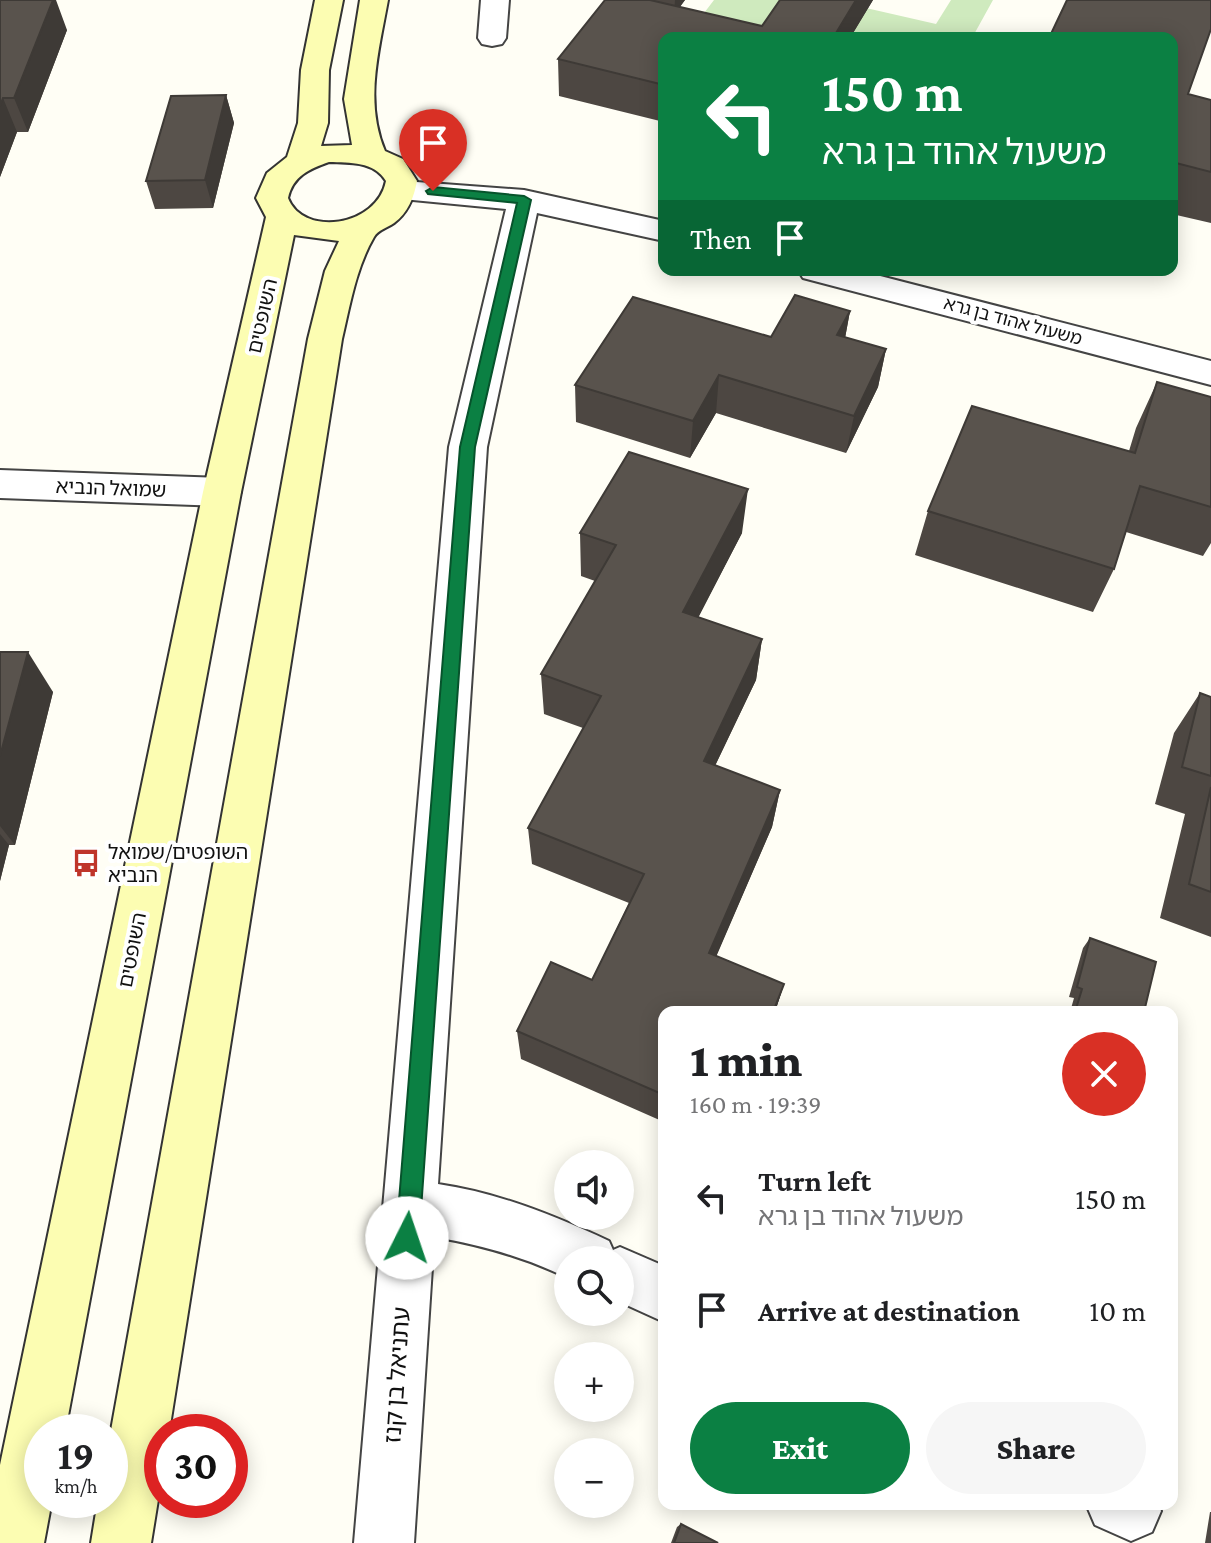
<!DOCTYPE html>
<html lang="en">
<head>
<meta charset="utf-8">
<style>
  body { margin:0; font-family:"Crimson Pro","Noto Sans Hebrew",serif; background:#f6f6f6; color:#202124; height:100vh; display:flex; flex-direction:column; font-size:30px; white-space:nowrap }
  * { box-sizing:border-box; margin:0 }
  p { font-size:26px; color:#757577 }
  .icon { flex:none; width:44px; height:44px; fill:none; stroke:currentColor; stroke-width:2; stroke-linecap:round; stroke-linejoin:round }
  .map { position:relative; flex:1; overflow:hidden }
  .drawer { position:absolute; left:658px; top:1006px; width:520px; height:504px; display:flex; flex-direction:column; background:#fff; border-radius:16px; box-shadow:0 4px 20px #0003 }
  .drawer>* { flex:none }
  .top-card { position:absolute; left:658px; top:32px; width:520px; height:244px; border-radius:16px; box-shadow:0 4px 20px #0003; background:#0b8043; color:#fff; overflow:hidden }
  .controls { position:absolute; left:554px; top:1150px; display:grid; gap:16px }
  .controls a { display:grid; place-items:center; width:80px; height:80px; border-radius:50%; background:#fff; box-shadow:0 4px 20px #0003; font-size:40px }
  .speed { position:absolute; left:24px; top:1414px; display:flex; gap:16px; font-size:40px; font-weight:700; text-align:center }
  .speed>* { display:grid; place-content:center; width:104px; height:104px; border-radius:50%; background:#fff; box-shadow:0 4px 20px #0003; line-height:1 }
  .speed small { font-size:20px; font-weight:400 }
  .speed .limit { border:12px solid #d22; background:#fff; color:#111 }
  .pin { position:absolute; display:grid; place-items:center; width:68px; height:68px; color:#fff; margin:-82px -34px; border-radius:50% 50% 50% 0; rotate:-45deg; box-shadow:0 0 8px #0007 }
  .pin .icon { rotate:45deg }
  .me { position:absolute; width:88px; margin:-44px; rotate:4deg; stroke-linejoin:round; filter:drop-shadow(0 0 6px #0008) }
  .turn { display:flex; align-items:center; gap:28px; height:168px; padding:0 32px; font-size:36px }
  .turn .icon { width:104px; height:104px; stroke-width:2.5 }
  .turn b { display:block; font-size:56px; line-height:68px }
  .then { display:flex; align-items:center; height:76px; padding:0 32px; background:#0003; gap:16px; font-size:30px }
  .round { display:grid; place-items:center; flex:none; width:84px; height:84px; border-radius:42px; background:#f6f6f6 }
  .overview { display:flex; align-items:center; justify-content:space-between; height:136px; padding:0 32px }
  h1 { font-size:48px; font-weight:800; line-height:60px }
  .button { display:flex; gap:16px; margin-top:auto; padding:16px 32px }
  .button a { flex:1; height:92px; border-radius:48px; background:#0b8043; color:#fff; font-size:32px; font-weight:800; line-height:92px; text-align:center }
  .button a+a { background:#f6f6f6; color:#202124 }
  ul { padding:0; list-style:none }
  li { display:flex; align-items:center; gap:24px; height:112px; padding:0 32px }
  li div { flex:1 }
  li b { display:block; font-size:30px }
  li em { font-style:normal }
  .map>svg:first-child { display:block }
  .green { fill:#cfeabe }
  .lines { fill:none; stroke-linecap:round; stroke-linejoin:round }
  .street-casing { stroke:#444; stroke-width:4 }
  .secondary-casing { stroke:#333; stroke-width:4 }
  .street { fill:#fff; fill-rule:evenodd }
  .secondary { fill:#fcfdb2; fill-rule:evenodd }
  .wall { fill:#4d4742 }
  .shaded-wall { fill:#3e3a36 }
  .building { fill:#59534d; stroke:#3e3a36; stroke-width:2 }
  .route { fill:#0b8043; stroke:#07532c; stroke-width:2 }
  .labels { text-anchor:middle; stroke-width:8; stroke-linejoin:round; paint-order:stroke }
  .far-street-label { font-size:18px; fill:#111; stroke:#fff }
  .street-label { font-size:20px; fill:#111; stroke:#fff }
  .poi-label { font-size:20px; fill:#111; stroke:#fff; text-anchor:start }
  .near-street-label { font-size:24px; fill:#111; stroke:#fff }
</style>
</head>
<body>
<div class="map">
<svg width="1211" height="1543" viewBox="0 0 1211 1543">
  <rect width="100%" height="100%" fill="#fffef5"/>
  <path class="green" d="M714 0H831L936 24 951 0H993L972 38H685Z"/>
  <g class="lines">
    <defs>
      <path id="street" d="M481 0H509L506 38 502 44 492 46 482 44 478 38Z
        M403 181 524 190 664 221V241L537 213 487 447 438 1184C499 1193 553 1215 609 1241L613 1250 620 1247 664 1266V1322L620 1302V1260H568V1278C524 1257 482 1245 434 1237L414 1543H354L449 447 506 209 392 198 387 191 392 184Z
        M798 270H857L1211 361V385L803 278Z
        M0 470 222 478 235 482 241 492 235 502 222 506 0 498Z
        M1086 1504H1158L1161 1511 1152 1532 1131 1541 1095 1525Z"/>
      <path id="secondary" d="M315 0H343L329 70 328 123 321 146 352 145 344 99 360 0H388C379 50 364 102 385 151L403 159 417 181C414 197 408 213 394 223 387 228 378 230 374 237 356 268 350 305 342 339L169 1432H162V1475L151 1543H91L98 1500H110V1436L308 339 325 271 339 241 294 235 241 492 65 1432H42V1500H52L44 1543H0V1465L203 492 266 217 256 198 267 173 287 157 298 123 301 70ZM329 162C350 163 374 161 386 181 377 227 303 237 288 198 293 176 309 169 329 162Z"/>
    </defs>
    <use href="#street" class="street-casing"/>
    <use href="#secondary" class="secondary-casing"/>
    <use href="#street" class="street"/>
    <use href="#secondary" class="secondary"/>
  </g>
  <path class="wall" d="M0 0 67 30 28 132H17L0 177Z
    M605 0H685L680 7 762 26 780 0H873L850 38H664V122L559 96 558 59Z
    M1172 38 1188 94 1211 100V223L1172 214Z
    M226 95 234 123 213 208 155 209 146 181Z
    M850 311 845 338 886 349 878 387 846 453 716 413 690 458 576 422 575 385 771 337Z
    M1157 382 1211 397V543L1203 556 1126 532 1114 569 1093 612 915 555 928 511 1129 451 1136 428Z
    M580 533H742L698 617 762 639 756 680 715 766 780 790 772 827 716 956 784 984 775 1012H664V1122L521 1059 517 1031 592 980 629 903 532 864 528 828 583 728 544 714 541 674 595 581 581 576Z
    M0 652 53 692 15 845H9L0 881Z
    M1200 693 1211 697V937L1160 918 1185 814 1155 804 1174 733Z
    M1090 938 1144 1012H1070L1074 998 1069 997 1083 948Z
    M1210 1512H1211V1543H1205Z
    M681 1524 718 1543H671L677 1527Z"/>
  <path class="shaded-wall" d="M53 0H56L67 30 28 132 14 98Z
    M675 0H685L674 14Z
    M856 0H873L850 38H833Z
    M226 95 234 123 213 208 205 180Z
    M3 98 17 132 0 177V106Z
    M850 311 843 349 837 335Z
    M886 349 878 387 846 453 854 416Z
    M719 375 716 413 690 458 693 421Z
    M748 489 742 533 680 653 683 612Z
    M762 639 756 680 699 799 704 761Z
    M28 652 53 692 15 845 0 826V756Z
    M780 790 772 827 704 985 709 953Z
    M0 834 9 845 0 881Z
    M784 984 775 1012H773Z"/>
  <path class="building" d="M0 0H53L14 98H3L0 106Z
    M605 0H650L762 26 780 0H856L833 38H664V85L558 59Z
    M1067 0H1211V29L1188 94 1211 100V172L1172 162V38H1049Z
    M226 95 205 180 146 181 171 96Z
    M795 295 850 311 837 335 886 349 854 416 719 375 693 421 575 385 633 297 771 337Z
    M1157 382 1211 397V507L1140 486 1114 569 928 511 972 406 1135 453Z
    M629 452 748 489 683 612 762 639 704 761 780 790 709 953 784 984 773 1012H664V1095L517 1031 551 962 592 980 644 874 528 828 601 696 541 674 616 545 580 533Z
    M0 652H28L0 756Z
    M1200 693 1211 697V776L1182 767Z
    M1211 787V892L1189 884Z
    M1090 938 1156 962 1144 1012H1075L1082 989 1077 987Z
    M681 1524 718 1543H674Z"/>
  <path class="route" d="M433 187 524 196 531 200 475 447 419 1238 415 1246 407 1249 400 1246 396 1238 460 447 517 203 428 194 426 191Z"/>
  <defs>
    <symbol id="bus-bare" viewBox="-9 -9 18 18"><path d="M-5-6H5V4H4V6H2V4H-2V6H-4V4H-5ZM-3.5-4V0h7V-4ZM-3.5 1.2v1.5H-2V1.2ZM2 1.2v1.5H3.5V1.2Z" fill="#bf352b" stroke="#fff" stroke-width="2.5" paint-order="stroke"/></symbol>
  </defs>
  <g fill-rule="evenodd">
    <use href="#bus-bare" x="66" y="843" width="40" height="40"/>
  </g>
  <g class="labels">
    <g class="far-street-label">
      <text transform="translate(1013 321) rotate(15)" y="6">משעול אהוד בן גרא</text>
    </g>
    <g class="street-label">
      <text transform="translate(262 316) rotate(-77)" y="7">השופטים</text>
      <text transform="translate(111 488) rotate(2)" y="7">שמואל הנביא</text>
      <text transform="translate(132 950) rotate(-79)" y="7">השופטים</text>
    </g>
    <g class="poi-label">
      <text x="108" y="859">השופטים/שמואל<tspan x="108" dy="23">הנביא</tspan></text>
    </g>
    <g class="near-street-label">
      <text transform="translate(397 1375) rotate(-86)" y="8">עתניאל בן קנז</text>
    </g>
  </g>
</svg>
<div class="controls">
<a><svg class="icon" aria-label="sound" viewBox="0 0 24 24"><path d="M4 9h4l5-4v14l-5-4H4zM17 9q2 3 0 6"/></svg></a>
<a><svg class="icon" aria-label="search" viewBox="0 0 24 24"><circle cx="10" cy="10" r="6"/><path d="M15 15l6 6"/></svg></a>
<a>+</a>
<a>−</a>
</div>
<div class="speed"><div>19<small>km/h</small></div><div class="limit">30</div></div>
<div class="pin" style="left:433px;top:191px;background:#d93025"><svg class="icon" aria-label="arrive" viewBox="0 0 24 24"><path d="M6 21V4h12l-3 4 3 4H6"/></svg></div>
<svg class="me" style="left:407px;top:1238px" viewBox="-20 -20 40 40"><circle r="19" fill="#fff"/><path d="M0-13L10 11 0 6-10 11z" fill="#0b8043"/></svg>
<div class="top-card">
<div class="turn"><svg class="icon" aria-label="left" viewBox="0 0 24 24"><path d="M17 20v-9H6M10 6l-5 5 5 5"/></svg><div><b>150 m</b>משעול אהוד בן גרא</div></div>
<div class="then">Then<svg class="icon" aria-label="arrive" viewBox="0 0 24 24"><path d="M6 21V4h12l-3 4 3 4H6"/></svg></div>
</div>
<section class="drawer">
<div class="overview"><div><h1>1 min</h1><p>160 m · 19:39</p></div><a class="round" style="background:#d93025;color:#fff"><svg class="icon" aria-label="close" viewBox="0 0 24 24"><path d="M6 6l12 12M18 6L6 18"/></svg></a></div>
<ul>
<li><svg class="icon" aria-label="left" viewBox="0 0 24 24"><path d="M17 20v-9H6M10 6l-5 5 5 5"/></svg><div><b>Turn left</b><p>משעול אהוד בן גרא</p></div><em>150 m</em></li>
<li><svg class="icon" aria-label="arrive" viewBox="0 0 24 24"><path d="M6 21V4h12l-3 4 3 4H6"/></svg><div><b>Arrive at destination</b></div><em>10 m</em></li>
</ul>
<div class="button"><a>Exit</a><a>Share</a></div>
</section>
</div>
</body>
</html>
